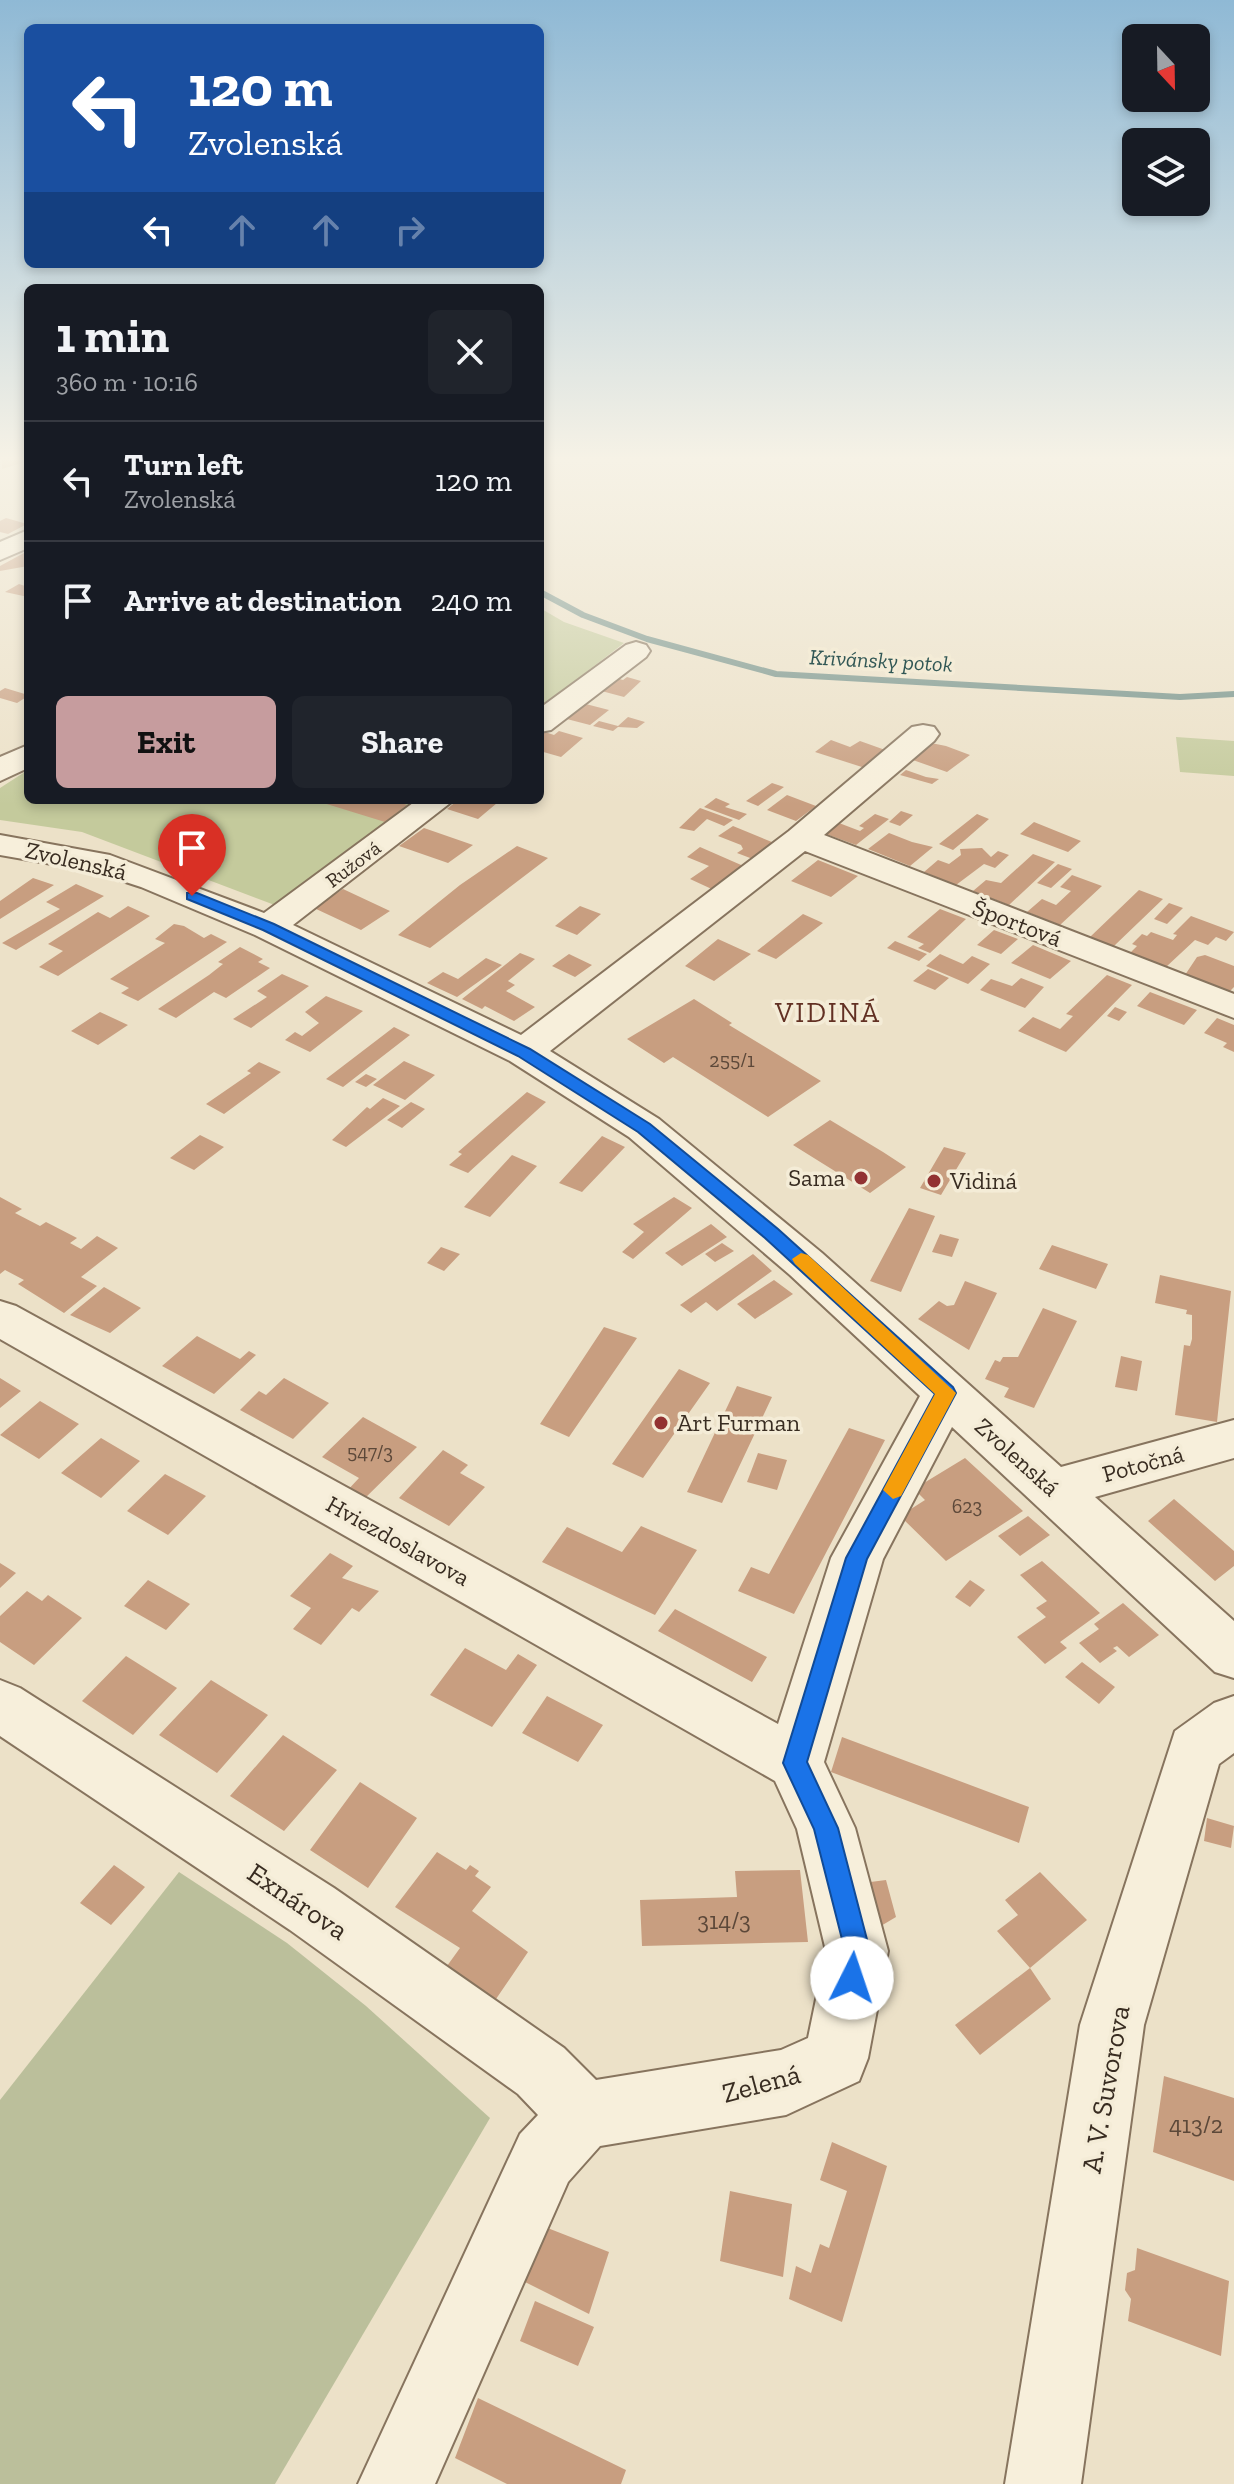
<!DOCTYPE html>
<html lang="en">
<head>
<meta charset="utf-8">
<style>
  body { margin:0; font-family:"Zilla Slab",serif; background:#20242c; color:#f1f3f6; height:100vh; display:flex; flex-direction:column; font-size:30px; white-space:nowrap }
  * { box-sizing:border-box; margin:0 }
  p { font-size:26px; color:#9ea1a6 }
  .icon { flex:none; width:44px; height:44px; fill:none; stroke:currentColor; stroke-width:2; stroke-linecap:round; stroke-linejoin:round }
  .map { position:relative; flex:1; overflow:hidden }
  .side { position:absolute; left:24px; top:284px; width:520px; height:520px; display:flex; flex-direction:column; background:#171b24; border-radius:12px; box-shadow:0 4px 12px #0003 }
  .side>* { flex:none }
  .guide { position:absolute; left:24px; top:24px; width:520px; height:244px; border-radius:12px; box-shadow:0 4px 12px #0003; background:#1a4fa0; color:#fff; overflow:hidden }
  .needle { width:52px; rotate:158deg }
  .buttons { position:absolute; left:1122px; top:24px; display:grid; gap:16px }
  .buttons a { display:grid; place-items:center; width:88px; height:88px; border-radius:12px; background:#171b24; box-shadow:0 4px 12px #0003; font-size:40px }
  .pin { position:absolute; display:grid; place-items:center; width:68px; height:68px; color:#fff; margin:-82px -34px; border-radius:50% 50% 50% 0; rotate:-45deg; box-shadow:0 0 8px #0007 }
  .pin .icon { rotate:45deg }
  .me { position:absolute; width:88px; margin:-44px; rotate:4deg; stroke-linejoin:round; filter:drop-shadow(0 0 6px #0008) }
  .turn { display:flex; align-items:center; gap:28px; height:168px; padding:0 32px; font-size:36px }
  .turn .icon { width:104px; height:104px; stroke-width:2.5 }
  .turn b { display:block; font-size:56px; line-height:68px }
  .lanes { display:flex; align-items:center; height:76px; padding:0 32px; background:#0003; justify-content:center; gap:40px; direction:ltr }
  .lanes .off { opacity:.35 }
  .round { display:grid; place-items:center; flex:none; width:84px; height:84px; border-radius:12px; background:#20242c }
  .overview { display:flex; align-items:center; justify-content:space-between; height:136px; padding:0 32px }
  h1 { font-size:48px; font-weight:700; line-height:60px }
  .action { display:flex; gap:16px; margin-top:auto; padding:16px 32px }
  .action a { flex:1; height:92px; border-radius:12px; background:#c69c9e; color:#111; font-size:32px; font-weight:700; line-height:92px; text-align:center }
  .action a+a { background:#20242c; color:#f1f3f6 }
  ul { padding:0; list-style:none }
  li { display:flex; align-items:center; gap:24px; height:120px; padding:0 32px; border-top:2px solid #363941 }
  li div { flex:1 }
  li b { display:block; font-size:30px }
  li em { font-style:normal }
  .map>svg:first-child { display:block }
  .green { fill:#c4ca9c }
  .cemetery { fill:#bbbf9b }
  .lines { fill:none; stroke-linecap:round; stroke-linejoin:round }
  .stream { stroke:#708e87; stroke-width:6 }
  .building { fill:#c89e80 }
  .minor-casing { stroke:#87745e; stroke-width:4 }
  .minor { fill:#f7efdb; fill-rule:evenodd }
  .route { fill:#1a73e8; stroke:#114b97; stroke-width:2 }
  .slow { fill:#f59e0b }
  .poi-dot { fill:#923232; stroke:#f4ecd7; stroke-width:3 }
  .labels { text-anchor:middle; stroke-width:7; stroke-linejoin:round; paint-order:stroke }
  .far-street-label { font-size:20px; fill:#382c21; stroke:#f4ecd7 }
  .number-label { font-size:20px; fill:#5c4839 }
  .far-water-label { font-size:22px; font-style:italic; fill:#315755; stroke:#f4ecd7 }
  .street-label { font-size:24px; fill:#382c21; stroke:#f4ecd7 }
  .poi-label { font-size:24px; fill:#382c21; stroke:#f4ecd7; text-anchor:start }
  .near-number-label { font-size:24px; fill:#5c4839 }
  .quarter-label { font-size:28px; letter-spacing:2px; fill:#623023; stroke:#f4ecd7 }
  .near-street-label { font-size:28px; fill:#382c21; stroke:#f4ecd7 }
</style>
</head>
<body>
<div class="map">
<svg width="1234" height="2484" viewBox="0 0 1234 2484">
  <rect width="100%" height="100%" fill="#ece1c8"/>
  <path class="green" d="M540 608 564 622 624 643 540 708Z
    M1176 737 1234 741V776L1180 772Z
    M28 770V800H421L280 907 82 832 0 820V788Z"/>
  <path class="cemetery" d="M179 1872 287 1943 366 2006 490 2118 275 2484H0V2100Z"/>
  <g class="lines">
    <path class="stream" d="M540 592 583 615 647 639 776 674 1180 697 1234 694"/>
  </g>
  <path class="building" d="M2 457H16L25 462 2 469Z
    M6 518 27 524 8 534 0 532V521Z
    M24 553 28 554V566L0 571V566Z
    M19 584 28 587V597L5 592Z
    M609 676 623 680 627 677 641 681 624 697 594 689Z
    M5 688 28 695V696L17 703 0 698V691Z
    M578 702 609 710 590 725 559 717Z
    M628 717 645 722 637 728 618 727 613 731 593 726 599 721 618 726Z
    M542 731 554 735 559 731 583 738 561 757 540 751Z
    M831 740 850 747 860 741 888 751 865 768 815 752Z
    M931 743 946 746 970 755 947 772 910 759Z
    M906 770 926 777 939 779 932 784 900 775Z
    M772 783 784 787 758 806 746 801Z
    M787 795 816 806 796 821 767 810Z
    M716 798 730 804 725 807 747 814 739 820 704 807Z
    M393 800 407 805 385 822 317 801Z
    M458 800H488L497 803 478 819 447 809Z
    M700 808 733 820 724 826 707 819 694 831 679 828Z
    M901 811 913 815 900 826 889 822Z
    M875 814 889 819 856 845 826 834 839 823 860 831 864 828 859 826Z
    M977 814 989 819 965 840 953 850 939 844Z
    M1034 822 1081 841 1068 852 1020 834Z
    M733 826 779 845 758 861 737 853 743 849 741 845 718 836Z
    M424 828 473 845 448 863 399 846Z
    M889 833 912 842 933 847 910 866 868 849Z
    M517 846 548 858 430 948 398 935 460 885Z
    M700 847 748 868 716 891 690 879 709 866 687 857Z
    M982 848 991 857 998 851 1009 855 995 868 984 864 956 885 924 872 938 860 949 864 961 855 960 849Z
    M1033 854 1055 862 1009 905 973 891 986 880 1001 883Z
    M818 860 858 876 831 897 791 881Z
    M1058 864 1072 869 1051 888 1037 883Z
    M1072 875 1102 886 1060 925 1027 912 1042 899 1056 905 1071 891 1060 887Z
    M33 878 54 885 0 919V901Z
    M76 884 104 896 16 950 2 943 60 909 46 902Z
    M343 889 390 911 361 930 314 908Z
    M1139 890 1163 899 1114 946 1090 937Z
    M1169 903 1183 908 1167 924 1154 919Z
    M128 906 150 916 58 976 39 967 63 951 48 944 98 912 110 918Z
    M580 906 601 914 577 935 555 926Z
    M940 909 966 919 930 953 918 948 924 944 907 937Z
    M803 914 823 923 776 959 757 951Z
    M1191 916 1234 932 1226 941 1216 937 1208 945 1195 940 1166 967 1130 953 1137 946 1132 944 1142 934 1147 936 1151 932 1173 940 1177 935 1173 934Z
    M174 924 184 926 204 938 211 934 227 942 138 1001 121 993 129 988 110 979 165 943 155 939Z
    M994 930 1018 939 1001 954 977 945Z
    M718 939 751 954 714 981 685 966Z
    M895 941 927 954 919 961 887 948Z
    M1033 945 1071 961 1050 979 1011 963Z
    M240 947 263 959 258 962 270 968 226 998 214 992 176 1018 158 1009 209 975 223 964 218 962Z
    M520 953 535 959 508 981 515 985 506 991 535 1007 514 1021 485 1006 482 1009 462 999Z
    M569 954 592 965 575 977 552 966Z
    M940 954 963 964 972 956 990 964 968 984 926 966Z
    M1205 955 1234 966V987L1229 992 1185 975 1197 957Z
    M486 958 502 965 457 997 427 983 443 972 458 979Z
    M928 969 949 978 935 990 913 981Z
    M282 974 309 986 251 1028 233 1019 267 997 257 991Z
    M1107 975 1132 985 1066 1052 1018 1031 1033 1017 1060 1029 1073 1016 1066 1014Z
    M1021 978 1044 987 1025 1008 980 990 991 979 1012 986Z
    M1150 992 1197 1010 1184 1025 1137 1006Z
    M326 996 363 1011 310 1052 285 1040 295 1032 302 1036 319 1023 305 1012Z
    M694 999 732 1023 729 1025 821 1081 768 1117 673 1057 664 1063 627 1039Z
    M1115 1007 1127 1012 1119 1021 1107 1016Z
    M100 1012 128 1025 98 1045 71 1031Z
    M1217 1018 1234 1025V1052L1223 1047 1227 1043 1204 1033Z
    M394 1027 410 1035 343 1087 326 1079Z
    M404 1061 435 1075 405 1100 373 1085Z
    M259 1062 281 1072 224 1114 206 1104 251 1073 247 1071Z
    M366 1074 377 1079 366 1087 355 1082Z
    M527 1092 546 1102 468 1173 449 1165 462 1154 458 1152Z
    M383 1098 400 1106 346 1147 332 1140 367 1107 370 1109Z
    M411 1102 425 1109 402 1128 387 1120Z
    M830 1120 883 1152 906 1167 870 1193 793 1145Z
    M200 1135 224 1147 194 1170 170 1158Z
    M602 1136 625 1147 582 1192 559 1183Z
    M944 1147 966 1153 941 1195 920 1188Z
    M512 1155 537 1166 490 1217 464 1207Z
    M0 1197 22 1209 15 1213 40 1226 46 1222 77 1238 70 1243 81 1249 97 1236 118 1248 81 1277 97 1286 64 1313 18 1284 24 1280 5 1270 0 1274Z
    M674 1197 692 1208 633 1259 622 1252 644 1232 633 1224Z
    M909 1208 935 1216 901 1292 870 1281Z
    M711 1224 727 1237 682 1266 665 1253Z
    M940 1234 959 1239 952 1257 932 1252Z
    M722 1243 734 1251 715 1262 705 1254Z
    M1052 1245 1108 1264 1096 1289 1039 1269Z
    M441 1247 460 1254 444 1271 427 1263Z
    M753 1254 772 1271 717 1311 706 1302 691 1313 680 1305Z
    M1160 1275 1231 1291 1217 1422 1175 1415 1184 1345 1190 1346 1192 1339V1315L1186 1314 1187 1310 1155 1303Z
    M774 1280 793 1294 755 1319 737 1304Z
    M965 1281 997 1293 969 1350 918 1319 939 1301 947 1306 954 1305Z
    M104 1287 141 1308 110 1333 70 1315Z
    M1043 1308 1077 1321 1034 1408 1004 1397 1009 1388 985 1379 995 1360 1000 1362 1003 1357H1018Z
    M604 1327 637 1338 569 1437 540 1424Z
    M197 1336 240 1359 249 1351 256 1355 214 1394 162 1366Z
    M1121 1356 1142 1361 1137 1391 1115 1387Z
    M679 1369 710 1383 643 1478 612 1464Z
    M0 1378 21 1391 0 1408Z
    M284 1378 329 1403 293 1439 240 1410 259 1391 266 1395Z
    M737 1386 772 1397 722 1503 687 1492Z
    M40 1401 79 1424 39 1459 0 1435Z
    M363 1417 417 1447 361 1502 345 1493 359 1478 322 1457Z
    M849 1428 885 1440 794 1614 738 1591 751 1567 769 1574Z
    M101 1438 140 1461 101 1498 61 1473Z
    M443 1450 468 1465 460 1473 485 1487 449 1526 399 1498Z
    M758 1453 787 1460 777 1490 747 1482Z
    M965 1458 1023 1511 946 1561 900 1516 925 1500 914 1489Z
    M165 1474 206 1496 168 1535 127 1511Z
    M1174 1499 1234 1551V1566L1215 1581 1148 1521Z
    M1028 1516 1050 1535 1020 1556 998 1536Z
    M641 1526 697 1550 655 1615 542 1562 567 1527 622 1552Z
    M330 1553 353 1566 342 1578 379 1591 359 1612 352 1608 321 1645 293 1629 311 1608 290 1596Z
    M1042 1561 1100 1613 1060 1642 1067 1648 1045 1664 1017 1637 1046 1617 1036 1608 1047 1601 1020 1575Z
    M0 1563 16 1573 0 1588Z
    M148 1580 190 1604 166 1630 124 1606Z
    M970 1580 985 1590 970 1607 955 1597Z
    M27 1591 42 1601 48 1595 82 1618 34 1665 0 1642V1616Z
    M1123 1603 1159 1635 1129 1657 1117 1646 1113 1648 1117 1651 1100 1663 1079 1643 1099 1629 1094 1624Z
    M675 1609 767 1657 752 1682 658 1631Z
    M465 1648 506 1670 518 1654 537 1665 492 1727 430 1695Z
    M126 1656 177 1688 133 1735 82 1701Z
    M1082 1662 1115 1687 1099 1704 1065 1677Z
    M211 1680 268 1715 217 1773 159 1735Z
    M547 1696 603 1725 578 1762 522 1733Z
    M283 1735 337 1770 284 1831 230 1796Z
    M842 1737 1029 1807 1019 1843 831 1772Z
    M360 1782 417 1818 368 1888 310 1850Z
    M1207 1818 1234 1826 1231 1848 1204 1841Z
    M437 1852 466 1870 470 1865 479 1871 475 1876 491 1887 472 1911 528 1952 496 1999 447 1966 460 1948 395 1907Z
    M114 1865 145 1887 111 1925 80 1903Z
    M800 1870 808 1942 642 1946 640 1900 737 1897 735 1871Z
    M1040 1872 1087 1920 1030 1968 997 1931 1018 1915 1005 1900Z
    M886 1880 896 1917 869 1933 855 1884Z
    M1030 1968 1051 1999 980 2055 955 2025Z
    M1164 2076 1234 2098V2181L1153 2152Z
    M832 2142 887 2166 842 2322 789 2299 796 2266 811 2273 820 2244 829 2248 847 2191 820 2180Z
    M730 2191 792 2204 783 2277 720 2261Z
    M545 2227 609 2252 589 2314 525 2282Z
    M1137 2248 1229 2281 1221 2356 1128 2321 1131 2299 1125 2290 1127 2273 1135 2270Z
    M535 2301 594 2327 578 2366 520 2341Z
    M478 2398 626 2470 621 2484H507L455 2458Z"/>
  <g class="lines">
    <defs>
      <path id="minor" d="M28 530V548L0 560V542Z
        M636 642 646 645 650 651 646 657 551 730 540 732V708L626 645Z
        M923 725 934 727 939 734 934 741 824 835 1234 994V1018L805 851 550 1051 659 1119 822 1253 1061 1467 1234 1420V1458L1095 1497 1234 1621V1678L1215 1672 952 1427 883 1559 824 1762 855 1828 888 1951 868 2058 859 2081 786 2115 600 2146 568 2182 435 2484H358L520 2134 538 2115 518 2094 290 1930 0 1736V1680L20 1688 334 1888 564 2048 596 2080 781 2050 808 2038 826 1951 797 1829 775 1781 0 1339V1301L16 1306 778 1724 831 1558 920 1396 790 1275 629 1137 510 1061 255 935 141 887 92 871 0 855V835L110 855 264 913 417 800H454L293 925 521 1035 789 831 912 727Z
        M28 745V768L0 781V757Z
        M1234 1696V1753L1219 1764 1144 2025 1081 2484H1005L1080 2025 1175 1731 1214 1703Z"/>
    </defs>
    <use href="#minor" class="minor-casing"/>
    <use href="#minor" class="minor"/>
  </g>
  <linearGradient id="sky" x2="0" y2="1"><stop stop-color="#8fb9d5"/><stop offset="0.57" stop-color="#f6f2e6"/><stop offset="1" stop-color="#f6f2e6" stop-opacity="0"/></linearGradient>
  <rect width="1234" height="805" fill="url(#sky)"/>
  <path class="route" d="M187 893H197L274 924 530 1049 650 1124 778 1229 953 1387 956 1393 867 1559 807 1762 838 1828 870 1951 861 1987 852 1991 843 1987 839 1978 845 1951 814 1829 783 1763 846 1558 935 1394 765 1238 638 1132 518 1056 263 930 187 899Z"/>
  <path class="slow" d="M801 1253 808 1255 956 1393 901 1496 893 1499 883 1490 935 1394 795 1264 792 1259Z"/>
  <g class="poi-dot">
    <circle cx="861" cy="1178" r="8"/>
    <circle cx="934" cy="1181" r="8"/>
    <circle cx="661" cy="1423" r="8"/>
  </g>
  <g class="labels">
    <g class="far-street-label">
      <text transform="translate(353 864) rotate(-37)" y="7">Ružová</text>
    </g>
    <g class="number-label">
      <text x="732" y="1067">255/1</text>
      <text x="370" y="1459">547/3</text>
      <text x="967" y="1513">623</text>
    </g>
    <g class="far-water-label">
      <text transform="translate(881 660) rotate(3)" y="8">Krivánsky potok</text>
    </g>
    <g class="street-label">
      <text transform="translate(76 861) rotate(13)" y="8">Zvolenská</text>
      <text transform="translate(1017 923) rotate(21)" y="8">Športová</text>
      <text transform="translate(1017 1457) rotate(42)" y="8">Zvolenská</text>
      <text transform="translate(1143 1464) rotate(-15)" y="8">Potočná</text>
      <text transform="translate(398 1541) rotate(29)" y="8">Hviezdoslavova</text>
    </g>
    <g class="poi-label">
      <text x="845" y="1186" text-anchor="end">Sama</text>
      <text x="950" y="1189">Vidiná</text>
      <text x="677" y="1431">Art Furman</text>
    </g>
    <g class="near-number-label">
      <text x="724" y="1929">314/3</text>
      <text x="1196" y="2133">413/2</text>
    </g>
    <g class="quarter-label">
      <text x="828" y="1022">VIDINÁ</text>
    </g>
    <g class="near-street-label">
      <text transform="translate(298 1901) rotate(34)" y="10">Exnárova</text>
      <text transform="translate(761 2083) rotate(-15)" y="10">Zelená</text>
      <text transform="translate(1105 2089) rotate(-80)" y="10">A. V. Suvorova</text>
    </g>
  </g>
</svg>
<div class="buttons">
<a><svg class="needle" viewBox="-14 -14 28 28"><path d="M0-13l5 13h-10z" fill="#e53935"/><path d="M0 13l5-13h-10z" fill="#9ea1a6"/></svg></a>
<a><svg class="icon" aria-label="layers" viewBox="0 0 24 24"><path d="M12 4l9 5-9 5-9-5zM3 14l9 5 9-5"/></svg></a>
</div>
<div class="pin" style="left:192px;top:896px;background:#d93025"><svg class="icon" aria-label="arrive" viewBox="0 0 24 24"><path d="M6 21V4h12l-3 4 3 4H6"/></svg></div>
<svg class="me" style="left:852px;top:1978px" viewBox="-20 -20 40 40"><circle r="19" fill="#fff"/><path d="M0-13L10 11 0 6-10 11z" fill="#1a73e8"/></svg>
<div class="guide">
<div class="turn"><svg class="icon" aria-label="left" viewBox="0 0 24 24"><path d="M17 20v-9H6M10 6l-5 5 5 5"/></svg><div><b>120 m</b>Zvolenská</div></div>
<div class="lanes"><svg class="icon" aria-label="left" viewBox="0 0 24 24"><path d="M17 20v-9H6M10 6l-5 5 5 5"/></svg><svg class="icon off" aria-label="ahead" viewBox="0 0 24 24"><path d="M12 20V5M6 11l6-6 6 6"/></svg><svg class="icon off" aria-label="ahead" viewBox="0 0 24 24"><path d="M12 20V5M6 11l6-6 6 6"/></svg><svg class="icon off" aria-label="right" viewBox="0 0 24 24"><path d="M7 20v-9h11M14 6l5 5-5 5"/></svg></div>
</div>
<section class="side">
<div class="overview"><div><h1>1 min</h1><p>360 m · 10:16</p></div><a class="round"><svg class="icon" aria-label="close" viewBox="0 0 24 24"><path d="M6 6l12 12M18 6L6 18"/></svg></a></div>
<ul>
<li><svg class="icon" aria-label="left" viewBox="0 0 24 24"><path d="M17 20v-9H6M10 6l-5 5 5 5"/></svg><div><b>Turn left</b><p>Zvolenská</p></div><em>120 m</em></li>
<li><svg class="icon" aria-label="arrive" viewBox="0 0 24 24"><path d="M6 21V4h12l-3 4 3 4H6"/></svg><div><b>Arrive at destination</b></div><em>240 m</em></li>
</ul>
<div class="action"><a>Exit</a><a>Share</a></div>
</section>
</div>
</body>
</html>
